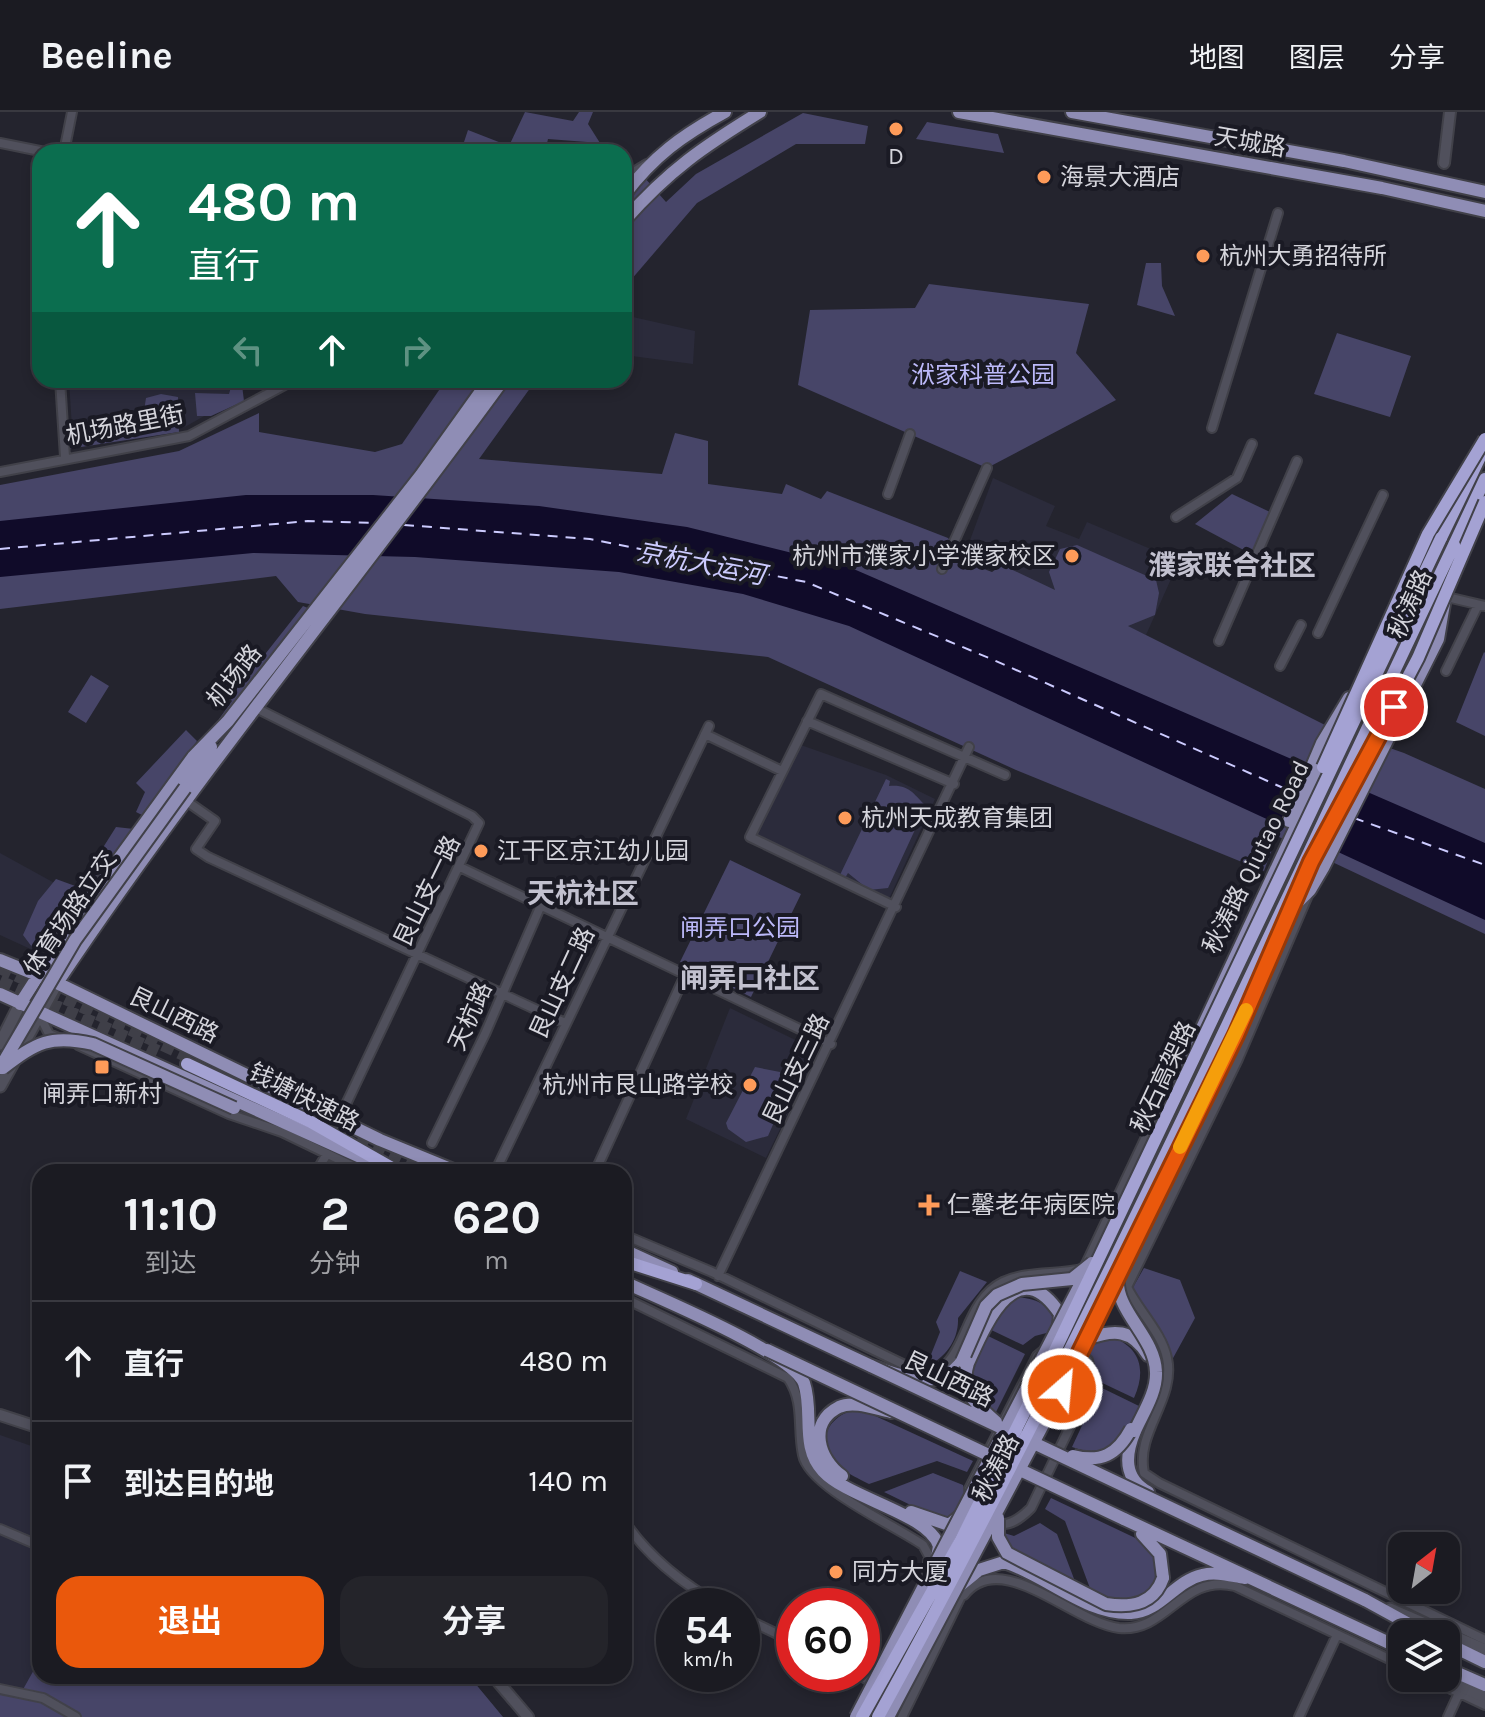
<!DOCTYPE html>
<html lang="zh">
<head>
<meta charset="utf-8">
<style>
  body { margin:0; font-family:Karla,"Noto Sans SC",sans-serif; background:#24242a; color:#f1f3f6; height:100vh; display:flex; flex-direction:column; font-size:30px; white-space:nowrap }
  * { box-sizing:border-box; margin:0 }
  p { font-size:26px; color:#a0a1a5 }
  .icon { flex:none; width:44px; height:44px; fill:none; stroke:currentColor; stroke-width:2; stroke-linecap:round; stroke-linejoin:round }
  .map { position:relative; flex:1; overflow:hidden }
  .details { position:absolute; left:32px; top:1052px; width:600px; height:520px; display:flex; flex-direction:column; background:#1b1b22; border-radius:24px; box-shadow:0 4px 12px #0003,0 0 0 2px #393940 }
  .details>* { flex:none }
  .hud { position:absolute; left:32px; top:32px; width:600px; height:244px; border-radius:24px; box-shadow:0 4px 12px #0003,0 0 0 2px #393940; background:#0b6e4f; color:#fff; overflow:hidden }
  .needle { width:52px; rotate:31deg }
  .fabs { position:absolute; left:1388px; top:1420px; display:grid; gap:16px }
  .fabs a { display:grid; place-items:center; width:72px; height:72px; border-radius:16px; background:#1b1b22; box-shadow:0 4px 12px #0003,0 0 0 2px #393940; font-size:40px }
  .speed { position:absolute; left:656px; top:1476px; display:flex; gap:16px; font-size:40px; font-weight:700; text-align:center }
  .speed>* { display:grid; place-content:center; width:104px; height:104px; border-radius:50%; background:#1b1b22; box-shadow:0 4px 12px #0003,0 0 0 2px #393940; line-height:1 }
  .speed small { font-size:20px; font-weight:400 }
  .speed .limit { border:12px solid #d22; background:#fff; color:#111 }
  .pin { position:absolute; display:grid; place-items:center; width:68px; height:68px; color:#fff; margin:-34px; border:4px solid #fff; border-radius:50%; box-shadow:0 2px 8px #0007 }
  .me { position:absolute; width:88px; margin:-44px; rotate:27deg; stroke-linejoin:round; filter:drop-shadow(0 0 6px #0008) }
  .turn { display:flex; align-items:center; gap:28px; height:168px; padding:0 24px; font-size:36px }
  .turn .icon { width:104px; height:104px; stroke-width:2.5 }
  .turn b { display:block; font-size:56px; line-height:68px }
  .lanes { display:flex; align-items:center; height:76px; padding:0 24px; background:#0003; justify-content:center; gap:40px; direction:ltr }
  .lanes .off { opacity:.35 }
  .eta { display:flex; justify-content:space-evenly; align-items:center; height:136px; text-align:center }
  .eta b { font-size:48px; font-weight:700; line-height:56px }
  .button { display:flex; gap:16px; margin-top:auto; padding:16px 24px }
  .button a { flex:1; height:92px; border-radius:24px; background:#ea580c; color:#fff; font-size:32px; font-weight:700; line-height:92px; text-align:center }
  .button a+a { background:#24242a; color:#f1f3f6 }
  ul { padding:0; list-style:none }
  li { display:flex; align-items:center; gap:24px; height:120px; padding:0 24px; border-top:2px solid #393940 }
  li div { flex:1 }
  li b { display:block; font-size:30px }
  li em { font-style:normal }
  header { display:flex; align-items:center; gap:48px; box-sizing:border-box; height:112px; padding:0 40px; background:#1b1b22; border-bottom:2px solid #393940 }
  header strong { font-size:38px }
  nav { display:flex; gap:44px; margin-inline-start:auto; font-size:28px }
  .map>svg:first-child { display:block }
  .built { fill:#2b2b3b }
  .green { fill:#474568 }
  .water { fill:#100b29 }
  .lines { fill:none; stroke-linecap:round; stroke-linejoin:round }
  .ferry { stroke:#cccbfe; stroke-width:2; stroke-dasharray:10 8; stroke-linecap:butt }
  .trunk-tunnel { stroke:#3f3f48; stroke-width:12; stroke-dasharray:12 6; stroke-linecap:butt }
  .minor-casing { stroke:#414149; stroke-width:12 }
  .tertiary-casing { stroke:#414149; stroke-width:14 }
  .secondary-casing { stroke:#414149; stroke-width:15 }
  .primary-casing { stroke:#414149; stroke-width:16 }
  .trunk-casing { stroke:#414149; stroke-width:16 }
  .minor { stroke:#50505c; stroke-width:8 }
  .tertiary { stroke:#50505c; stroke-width:10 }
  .secondary { stroke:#50505c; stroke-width:11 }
  .primary { stroke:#8f8db5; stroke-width:12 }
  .trunk { stroke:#a4a2d3; stroke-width:12 }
  .primary-bridge-casing { stroke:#414149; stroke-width:16; stroke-linecap:butt }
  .trunk-bridge-casing { stroke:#414149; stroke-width:16; stroke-linecap:butt }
  .primary-bridge { stroke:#8f8db5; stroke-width:12 }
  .trunk-bridge { stroke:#a4a2d3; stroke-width:12 }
  .route-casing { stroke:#983908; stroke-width:20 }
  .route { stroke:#ea580c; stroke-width:14 }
  .slow { stroke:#f59e0b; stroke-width:14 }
  .poi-dot { fill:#fe9b59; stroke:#1a1a24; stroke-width:3 }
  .labels { text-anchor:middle; stroke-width:8; stroke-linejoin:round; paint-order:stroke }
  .street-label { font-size:24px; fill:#d5d5dc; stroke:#1a1a24 }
  .poi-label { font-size:24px; fill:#d5d5dc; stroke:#1a1a24; text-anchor:start }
  .park-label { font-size:24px; fill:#bcb9f9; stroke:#1a1a24 }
  .water-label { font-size:26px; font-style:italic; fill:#cccbfe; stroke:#1a1a24 }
  .quarter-label { font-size:28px; font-weight:bold; fill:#c2c1cf; stroke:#1a1a24 }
</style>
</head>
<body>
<header>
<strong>Beeline</strong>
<nav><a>地图</a><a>图层</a><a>分享</a></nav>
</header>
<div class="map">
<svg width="1485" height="1605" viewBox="0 0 1485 1605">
  <rect width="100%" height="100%" fill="#24242e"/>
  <path class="built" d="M624 203 695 219 693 252 624 243Z
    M69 268H237L238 285 183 316 73 332Z
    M993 366 1055 394 1046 414 1079 427 1087 410 1179 449 1146 523 966 439Z
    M798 632 886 663 935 687 888 789 756 724Z
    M0 741 69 779 37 840 0 823Z
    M730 896 818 939 766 1046 686 1007Z
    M0 1323 40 1337V1564H469L503 1605H0Z"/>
  <path class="green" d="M525 0 573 9 579 0H593L588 12 600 31 548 27 545 40H489L464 30 468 18 509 34Z
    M803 1 868 14 865 32H796L697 91 624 176V51L629 48 666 90 696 62Z
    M927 10 998 22 1004 41 916 27Z
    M1146 151H1161L1162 174 1175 204 1137 193Z
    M929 172 1089 192 1076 241 1116 288 987 356 798 273 810 198 915 196Z
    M1337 221 1411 244 1390 305 1314 282Z
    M446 268H536L479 347 662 362 675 321 708 329V372L782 382 786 372 821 387 827 379 948 426 968 451 992 460 1002 453 1055 478 1049 460 1060 437 1077 433 1156 468 1159 481 1155 503 1128 514 1327 614 1404 641 1485 677V822L1277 724 1264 759 1016 658 768 545 365 502 298 490 276 464 0 497V373L179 339 259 301V320L375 340 402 332Z
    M242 273 244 289 211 304H197L195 281 229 282 231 275Z
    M161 282 178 285 179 320 68 337 65 320 162 313 154 299H144L146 286Z
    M1232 382 1270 400 1251 442 1195 412Z
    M303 494 310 497 224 608 219 607 232 589 218 572 223 563 236 572 228 553 237 541 255 555Z
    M1484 540 1485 541V624L1456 610Z
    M91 563 109 574 86 611 68 600Z
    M186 618 197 629 142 703 136 700 145 680 136 671Z
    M886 667 890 669 889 674C910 672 914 683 926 694L888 776 869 778 848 761 845 766 839 765Z
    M116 715 134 717 51 833 32 835 23 823 38 789 56 767 78 775Z
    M730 748 801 782 751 885 680 850Z
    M755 955 780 960 790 974 768 1024 746 1030 728 1017 726 1011Z
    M1144 1156 1180 1168 1195 1206 1172 1248 1167 1229 1132 1177Z
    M960 1159 987 1170 958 1206C959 1228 945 1246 926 1255L940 1220 936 1210Z
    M1017 1185C1039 1187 1055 1194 1054 1219L1035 1224 1023 1233 985 1215 992 1199Z
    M986 1223 1025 1242 995 1302C959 1273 971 1260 986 1223Z
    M1109 1224C1140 1234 1147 1257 1134 1286L1096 1268 1095 1253 1086 1236Z
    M1100 1275 1139 1294C1124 1325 1109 1349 1072 1335Z
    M858 1297 871 1302 973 1349 967 1360 937 1349 869 1372C847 1361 832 1354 824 1329 828 1310 840 1301 858 1297Z
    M933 1361 963 1373 966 1384 952 1406 933 1404 884 1380Z
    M1051 1386 1148 1432 1156 1442 1155 1473C1134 1492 1117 1490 1091 1479L1065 1409 1045 1397Z
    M1040 1411 1057 1422 1076 1472C1051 1460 1011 1450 1004 1421L1014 1424Z
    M40 1547V1564H469L503 1605H0V1577L21 1581Z"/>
  <path class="water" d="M246 383H373L539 394 687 415 849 455 1485 731V808L849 514 743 482 619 460 415 445 253 441 0 465V409Z"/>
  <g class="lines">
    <path class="ferry" d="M404 413 590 427 806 470 989 546 1297 682
      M0 437 308 409 377 411
      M1354 706 1485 753"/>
    <path class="trunk-tunnel" d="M0 856 431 1060
      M0 869 158 939"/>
    <defs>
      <path id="minor" d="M0 31 45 40
        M64 40 72 0
        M624 66 647 52
        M60 268 65 345
        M1212 316 1278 101
        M0 360 189 324 294 268
        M888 382 910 322
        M1176 405 1237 366 1252 332
        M942 457 987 356
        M1447 485 1485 494
        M1318 521 1383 383
        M1219 529 1297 349
        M1280 554 1301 513
        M1446 559 1478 493
        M254 595 472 704 479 711 339 1007
        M807 609 954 672
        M705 622 782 659
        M185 688 215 709 196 737 208 745 565 911
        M460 755 831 932
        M896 795 750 725 821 582 1005 663
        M39 902 49 922 61 927
        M78 933 229 1002 282 1020 365 1060
        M432 1031 485 922 541 793
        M454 1058 481 1060
        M316 1060 327 1042
        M495 1060 709 614
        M595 1060 686 861
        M624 1123 712 1160 915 1258C969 1271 957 1192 1003 1170 1026 1159 1057 1163 1082 1157
        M1085 1154 1180 953
        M718 1164 969 635
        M1117 1171 1127 1175C1138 1198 1162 1221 1167 1246 1176 1287 1135 1320 1144 1361L1159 1371 1485 1528
        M624 1186 788 1266C805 1291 797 1315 803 1343 809 1375 894 1413 923 1433L929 1444 927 1459
        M1103 1190 1127 1175 1238 947 1309 781
        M1054 1230 1072 1235 1088 1248 1092 1269 1031 1396C1007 1420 997 1415 972 1395L969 1377 1037 1244Z
        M624 1409C649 1446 684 1473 722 1494
        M0 1417 40 1434
        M964 1483C1001 1435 1072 1510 1119 1516 1167 1521 1182 1461 1235 1474L1402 1553
        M742 1505 794 1530
        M858 1562 868 1568
        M1428 1566 1485 1593
        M0 1577 43 1586 76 1605
        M902 1605 962 1482
        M1299 1605 1336 1525
        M1448 1605 1459 1581"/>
      <path id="tertiary" d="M1444 51 1450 0
        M0 1303 40 1316
        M493 1564 528 1605"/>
      <path id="secondary" d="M0 932 20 892
        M0 974 57 871
        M1390 1497 1485 1538
        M1442 1566 1485 1585"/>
      <path id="primary" d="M959 0 1382 76 1485 99
        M1072 0 1344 49 1485 80
        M624 83C654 44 681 24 725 0
        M624 109C669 58 703 35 760 0
        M1409 479 1433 430
        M1369 625 1458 439
        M185 676 211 635
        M1289 709 1322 631 1349 586
        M1296 792 1310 778 1323 756 1438 527 1446 480
        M0 848 57 871 380 1028 458 1060
        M57 871C196 663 356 470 503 268
        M0 882 387 1057
        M20 892 72 811 193 645 228 609 421 363 489 268
        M1236 923 1314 743
        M1182 959 1328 646
        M624 1138 672 1160
        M688 1168 871 1254C903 1264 939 1281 962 1249
        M624 1170C658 1186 792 1241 804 1271 814 1300 800 1335 823 1359 849 1387 928 1401 939 1434L937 1446
        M1087 1227C1114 1217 1132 1217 1148 1243
        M968 1251C984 1216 1016 1136 1060 1202L1059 1213
        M1135 1319C1125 1343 1123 1366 1148 1380
        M842 1364C819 1348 807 1311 839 1295 854 1288 876 1297 891 1300
        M911 1400 949 1413 959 1405
        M1124 1407 1402 1537
        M1142 1422 1160 1442 1163 1466
        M958 1475 979 1458 1004 1450C1046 1463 1086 1503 1131 1501 1160 1500 1175 1469 1202 1463 1216 1459 1231 1464 1245 1466
        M1365 1488 1427 1522
        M1446 1531 1485 1550
        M1446 1556 1485 1573"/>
      <path id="trunk" d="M1441 426 1482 341
        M1454 433 1485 367
        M187 952 311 1010 399 1060
        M624 1149 696 1172"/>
    </defs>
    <use href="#minor" class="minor-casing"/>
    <use href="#tertiary" class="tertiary-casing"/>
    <use href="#secondary" class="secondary-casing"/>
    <use href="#primary" class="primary-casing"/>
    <use href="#trunk" class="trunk-casing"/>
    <use href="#minor" class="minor"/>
    <use href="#tertiary" class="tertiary"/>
    <use href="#secondary" class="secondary"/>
    <use href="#primary" class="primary"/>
    <use href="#trunk" class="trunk"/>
    <defs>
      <path id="primary-bridge" d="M0 956 75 828 185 676
        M3 956C36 931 50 922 93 932L234 996
        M1118 1164C1114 1199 1155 1224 1156 1260 1157 1280 1143 1301 1135 1319
        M767 1238 999 1348
        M962 1249 986 1194 997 1183 1022 1172 1072 1167 1092 1151
        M968 1251C959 1279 976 1292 996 1310
        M871 1254 1365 1488
        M1073 1344C1101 1351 1117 1343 1131 1317
        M1016 1356 1124 1407
        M998 1406V1425L1007 1441 1106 1492C1132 1496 1154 1492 1163 1466
        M856 1605 1081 1171
        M888 1605 1072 1258 1116 1161 1236 923"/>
      <path id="trunk-bridge" d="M1323 655 1428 422 1485 327
        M1311 750 1418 546 1485 390
        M862 1605 961 1428 1052 1245 1441 426
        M878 1605C1088 1224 1267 826 1454 433"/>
    </defs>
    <use href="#primary-bridge" class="primary-bridge-casing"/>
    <use href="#trunk-bridge" class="trunk-bridge-casing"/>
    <use href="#primary-bridge" class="primary-bridge"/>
    <use href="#trunk-bridge" class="trunk-bridge"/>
  </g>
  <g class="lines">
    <defs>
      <path id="route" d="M1062 1277 1236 923 1311 750 1394 595"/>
    </defs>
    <use href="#route" class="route-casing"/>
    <use href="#route" class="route"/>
    <path class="slow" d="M1180 1035 1246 898"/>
  </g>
  <g class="poi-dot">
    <circle cx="896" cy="17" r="8"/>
    <circle cx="1044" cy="65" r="8"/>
    <circle cx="1203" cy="144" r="8"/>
    <circle cx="1072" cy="444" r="8"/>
    <circle cx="845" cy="706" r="8"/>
    <circle cx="481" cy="739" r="8"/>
    <rect x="94" y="947" width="16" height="16" rx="4"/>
    <circle cx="750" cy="973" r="8"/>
    <path d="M925 1081h8v8h8v8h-8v8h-8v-8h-8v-8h8z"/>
    <circle cx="836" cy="1460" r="8"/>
  </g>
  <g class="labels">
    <g class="street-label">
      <text transform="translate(1250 30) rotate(10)" y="8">天城路</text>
      <text transform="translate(125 313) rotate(-11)" y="8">机场路里街</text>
      <text transform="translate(1410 492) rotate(-66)" y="8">秋涛路</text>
      <text transform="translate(234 564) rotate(-52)" y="8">机场路</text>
      <text transform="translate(1256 745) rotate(-64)" y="8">秋涛路 Qiutao Road</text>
      <text transform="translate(427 779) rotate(-64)" y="8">艮山支一路</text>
      <text transform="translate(70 801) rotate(-56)" y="8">体育场路立交</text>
      <text transform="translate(562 871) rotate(-65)" y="8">艮山支二路</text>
      <text transform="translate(174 903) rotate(26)" y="8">艮山西路</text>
      <text transform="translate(470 904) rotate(-66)" y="8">天杭路</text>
      <text transform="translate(796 957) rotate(-64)" y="8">艮山支三路</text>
      <text transform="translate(1163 965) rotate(-65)" y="8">秋石高架路</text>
      <text transform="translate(304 985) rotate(27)" y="8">钱塘快速路</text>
      <text transform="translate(949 1267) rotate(26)" y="8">艮山西路</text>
      <text transform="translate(996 1356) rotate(-63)" y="8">秋涛路</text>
    </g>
    <g class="poi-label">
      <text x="896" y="52" text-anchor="middle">D</text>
      <text x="1060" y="73">海景大酒店</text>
      <text x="1219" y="152">杭州大勇招待所</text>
      <text x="1056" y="452" text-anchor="end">杭州市濮家小学濮家校区</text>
      <text x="861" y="714">杭州天成教育集团</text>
      <text x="497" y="747">江干区京江幼儿园</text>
      <text x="734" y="981" text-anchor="end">杭州市艮山路学校</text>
      <text x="102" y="990" text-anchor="middle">闸弄口新村</text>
      <text x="947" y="1101">仁馨老年病医院</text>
      <text x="852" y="1468">同方大厦</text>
    </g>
    <g class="park-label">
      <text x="983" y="271">洑家科普公园</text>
      <text x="740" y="824">闸弄口公园</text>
    </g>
    <g class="water-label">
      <text transform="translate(701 451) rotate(11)" y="9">京杭大运河</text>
    </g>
    <g class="quarter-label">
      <text x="1232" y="463">濮家联合社区</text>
      <text x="583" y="791">天杭社区</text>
      <text x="750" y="876">闸弄口社区</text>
    </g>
  </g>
</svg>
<div class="fabs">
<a><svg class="needle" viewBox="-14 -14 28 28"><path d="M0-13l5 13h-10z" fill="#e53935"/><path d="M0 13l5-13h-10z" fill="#a0a1a5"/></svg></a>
<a><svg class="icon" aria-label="layers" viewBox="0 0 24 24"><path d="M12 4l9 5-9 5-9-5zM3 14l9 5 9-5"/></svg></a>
</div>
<div class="speed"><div>54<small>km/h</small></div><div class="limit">60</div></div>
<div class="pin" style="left:1394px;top:595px;background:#d93025"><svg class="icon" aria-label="arrive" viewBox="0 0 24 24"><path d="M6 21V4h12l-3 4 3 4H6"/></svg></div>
<svg class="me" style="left:1062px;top:1277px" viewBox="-20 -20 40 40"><circle r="17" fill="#ea580c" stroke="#fff" stroke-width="3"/><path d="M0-11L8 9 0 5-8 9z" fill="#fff"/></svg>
<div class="hud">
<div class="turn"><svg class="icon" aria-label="ahead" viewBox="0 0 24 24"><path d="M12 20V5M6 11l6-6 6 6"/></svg><div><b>480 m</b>直行</div></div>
<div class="lanes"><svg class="icon off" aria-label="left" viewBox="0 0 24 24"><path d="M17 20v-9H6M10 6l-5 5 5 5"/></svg><svg class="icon" aria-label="ahead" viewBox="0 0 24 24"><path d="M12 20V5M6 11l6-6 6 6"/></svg><svg class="icon off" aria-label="right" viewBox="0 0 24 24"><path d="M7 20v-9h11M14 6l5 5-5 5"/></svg></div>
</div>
<section class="details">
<div class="eta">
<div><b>11:10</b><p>到达</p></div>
<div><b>2</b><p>分钟</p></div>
<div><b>620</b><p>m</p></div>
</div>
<ul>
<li><svg class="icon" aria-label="ahead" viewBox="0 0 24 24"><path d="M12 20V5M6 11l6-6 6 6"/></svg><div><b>直行</b></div><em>480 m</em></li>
<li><svg class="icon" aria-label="arrive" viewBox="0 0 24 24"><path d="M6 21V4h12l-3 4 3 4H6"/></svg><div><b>到达目的地</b></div><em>140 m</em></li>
</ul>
<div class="button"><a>退出</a><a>分享</a></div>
</section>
</div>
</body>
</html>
